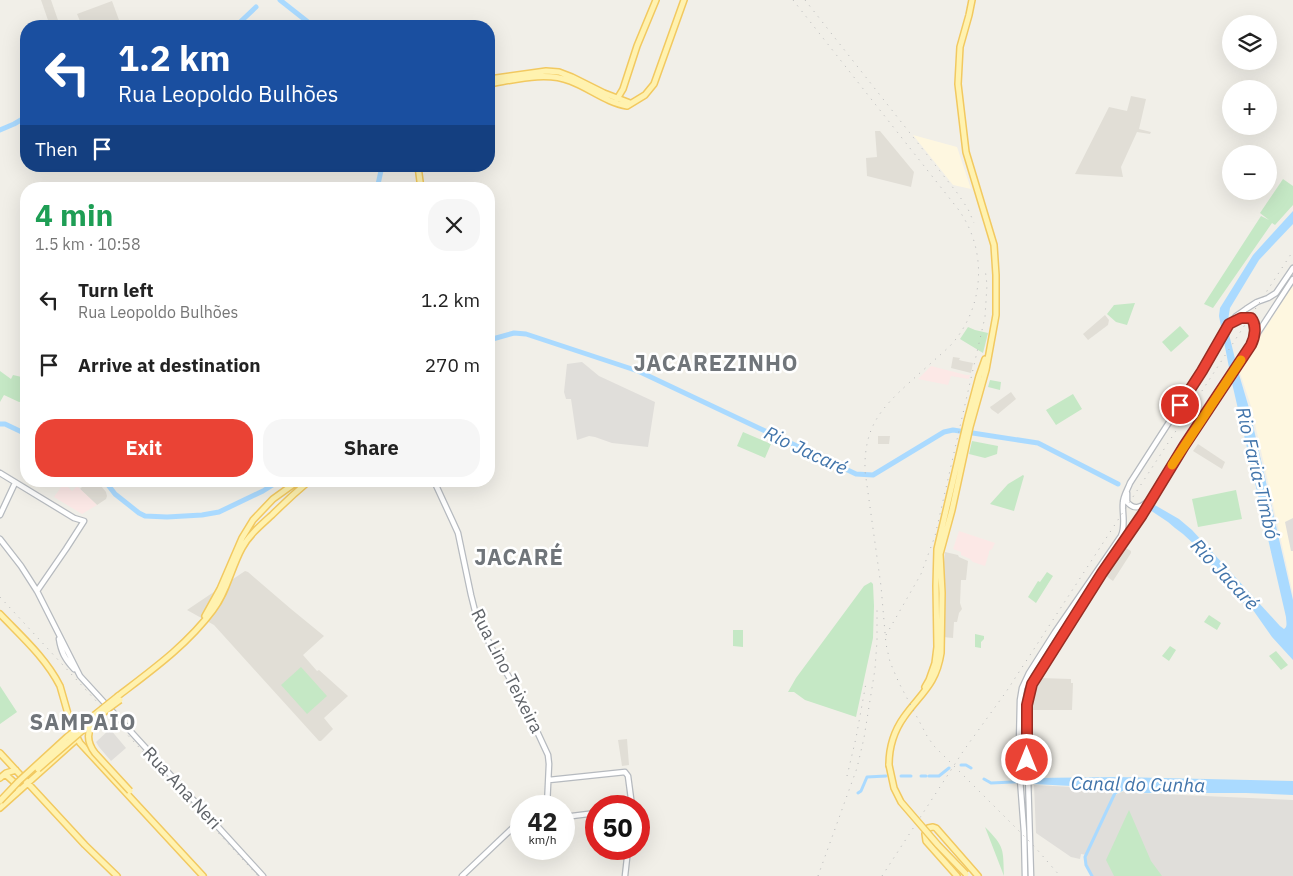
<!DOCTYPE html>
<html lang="en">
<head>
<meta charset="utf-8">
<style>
  body { margin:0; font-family:"IBM Plex Sans",sans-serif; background:#f6f6f6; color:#222; height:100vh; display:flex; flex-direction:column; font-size:19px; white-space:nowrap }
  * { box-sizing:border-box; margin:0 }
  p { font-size:16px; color:#767676 }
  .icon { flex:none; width:28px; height:28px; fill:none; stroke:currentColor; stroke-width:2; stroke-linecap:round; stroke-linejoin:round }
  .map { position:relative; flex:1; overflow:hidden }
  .panel { position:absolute; left:20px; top:182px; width:475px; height:305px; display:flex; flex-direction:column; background:#fff; border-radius:20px; box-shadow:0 5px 20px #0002 }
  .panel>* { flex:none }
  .top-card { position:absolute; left:20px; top:20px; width:475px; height:152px; border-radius:20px; box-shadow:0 5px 20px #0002; background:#1a4fa0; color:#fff; overflow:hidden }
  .controls { position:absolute; left:1222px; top:15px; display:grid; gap:10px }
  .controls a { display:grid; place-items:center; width:55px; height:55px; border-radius:50%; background:#fff; box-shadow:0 5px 20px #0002; font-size:25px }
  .speed { position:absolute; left:510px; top:795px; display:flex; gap:10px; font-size:25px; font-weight:700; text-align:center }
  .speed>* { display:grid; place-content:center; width:65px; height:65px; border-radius:50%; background:#fff; box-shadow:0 5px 20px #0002; line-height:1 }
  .speed small { font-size:12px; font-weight:400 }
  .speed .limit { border:8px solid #d22; background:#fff; color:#111 }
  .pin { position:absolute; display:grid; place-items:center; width:42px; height:42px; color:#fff; margin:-21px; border:2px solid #fff; border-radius:50%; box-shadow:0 1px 5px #0007 }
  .me { position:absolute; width:55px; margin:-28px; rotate:0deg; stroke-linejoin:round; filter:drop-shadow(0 0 4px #0008) }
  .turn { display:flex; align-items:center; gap:18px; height:105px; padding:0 15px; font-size:22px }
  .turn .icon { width:65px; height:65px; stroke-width:2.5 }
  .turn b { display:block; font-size:35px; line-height:42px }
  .then { display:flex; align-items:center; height:48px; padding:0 15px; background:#0003; gap:10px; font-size:19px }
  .round { display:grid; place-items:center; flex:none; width:52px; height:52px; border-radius:20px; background:#f6f6f6 }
  .overview { display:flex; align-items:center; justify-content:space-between; height:85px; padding:0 15px }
  h1 { font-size:30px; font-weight:800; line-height:38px; color:#1e9e55 }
  .button { display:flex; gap:10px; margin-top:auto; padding:10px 15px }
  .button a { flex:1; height:58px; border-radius:20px; background:#ea4335; color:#fff; font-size:20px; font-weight:800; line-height:58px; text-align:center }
  .button a+a { background:#f6f6f6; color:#222 }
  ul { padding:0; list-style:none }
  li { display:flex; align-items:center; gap:15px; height:65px; padding:0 15px }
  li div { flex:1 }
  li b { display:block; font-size:19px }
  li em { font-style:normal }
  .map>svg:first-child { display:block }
  .commercial { fill:#fef7e0 }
  .industrial { fill:#e0deda }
  .education { fill:#e1ded6 }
  .medical { fill:#fce8e6 }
  .green { fill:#c5e8c5 }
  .water { fill:#aadaff }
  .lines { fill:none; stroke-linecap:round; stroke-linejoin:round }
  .canal { stroke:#aadaff; stroke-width:3 }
  .river { stroke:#aadaff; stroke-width:5 }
  .secondary-casing { stroke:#b6babf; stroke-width:7 }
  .primary-casing { stroke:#f2c960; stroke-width:8 }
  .secondary { stroke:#fff; stroke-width:4.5 }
  .primary { stroke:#fff2af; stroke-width:5 }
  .rail { stroke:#b6b7b8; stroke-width:1; stroke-dasharray:1 6; stroke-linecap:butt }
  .primary-bridge-casing { stroke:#f2c960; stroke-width:8; stroke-linecap:butt }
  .primary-bridge { stroke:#fff2af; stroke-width:5 }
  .route-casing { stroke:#982c22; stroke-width:12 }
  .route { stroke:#ea4335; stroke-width:9 }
  .slow { stroke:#f59e0b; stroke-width:9 }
  .labels { text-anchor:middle; stroke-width:5; stroke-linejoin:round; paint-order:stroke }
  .street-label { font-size:18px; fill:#5f6368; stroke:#fff }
  .water-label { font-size:19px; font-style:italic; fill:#4174aa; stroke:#fff }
  .district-label { font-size:22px; font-weight:bold; letter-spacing:1px; fill:#70757a; stroke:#fff }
</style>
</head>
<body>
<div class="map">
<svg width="1293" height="876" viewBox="0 0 1293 876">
  <rect width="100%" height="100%" fill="#f1efe8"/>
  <path class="commercial" d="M913 135 957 147 971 189 953 185Z
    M1293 285V594L1251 406 1239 370Z"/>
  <path class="industrial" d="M582 362 599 376 655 402 648 447 612 443 595 437 589 436 577 440 571 399H566L564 392 567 364Z
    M1293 518V551H1291L1285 522Z
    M110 729 126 748 111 761 99 747 96 742Z
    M1034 785 1110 789 1113 795H1115L1127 790 1137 793 1293 800V876H1093L1088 867 1085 859 1087 855 1081 854 1080 859 1071 857 1036 833Z"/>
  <path class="education" d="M41 0H51L60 26H50Z
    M112 1 119 20 96 26H82L77 14Z
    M1131 96 1146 99 1139 129 1151 132 1150 134 1137 132 1121 167 1123 177 1075 174 1109 107 1127 111Z
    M875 131H880L914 172 911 187 867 176 866 158 877 157Z
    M1105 315 1109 320 1108 325 1088 340 1083 334Z
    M953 357 960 358 959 360 963 361 973 363 971 373 951 368Z
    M1011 392 1016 399 998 414 991 409 990 407 993 405Z
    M878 436H890L889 444H878Z
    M1198 444 1225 462 1222 469 1193 451Z
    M88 481H97L106 492 107 496 106 499 97 505 80 489Z
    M1124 548H1126L1131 551V553L1113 581 1106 576Z
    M945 552 958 555 959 557 968 561 966 580H961L960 603 962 609 959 613 957 622H954L953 638 943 637 945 585 944 584 945 573 943 572Z
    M245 571 248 572 291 609 324 636 303 655 317 671 319 670 348 696 324 718 333 729 321 741H319L214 625 187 610Z
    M1040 678 1071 679V683H1073L1072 710H1032L1033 697 1036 685Z
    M627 739 629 765 622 766 618 740Z"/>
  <path class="medical" d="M931 366 966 375H970L969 379 951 376 948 385 918 379Z
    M64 483 72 491 77 486 97 505 82 514 54 497Z
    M959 531 995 543 992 549 989 551V553L985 566 973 562 970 559 961 555V552L953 549Z"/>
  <path class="green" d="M1283 179 1293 186V205L1275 225 1272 223 1213 308 1204 304 1261 216 1269 220 1260 213Z
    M1135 303 1127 325 1116 322 1107 314 1114 305Z
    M1180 326 1189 336 1171 352 1162 342Z
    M968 327 975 330 988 333 983 353 960 339Z
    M0 371 11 379 13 375 26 378V401L19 402 4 395 0 402Z
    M990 380 1001 382 1000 390 988 387Z
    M1073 394 1082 409 1056 425 1046 410Z
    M743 432 771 444 765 458 737 446Z
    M972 441 998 446 997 454 985 458 969 454Z
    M1023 475 1024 476 1014 511 990 504 1008 484Z
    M1236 490 1242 519 1198 527 1192 499Z
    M1047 572 1053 576 1036 603 1028 597 1038 581 1040 582Z
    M871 582 873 584 874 606 873 638 856 717 805 700 794 692H788L796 678 864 586Z
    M1209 615 1221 623 1217 630 1204 622Z
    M733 630H743V647L733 646Z
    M975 634 984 636V639L981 642V648L975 647Z
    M1170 646 1176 650 1169 661 1162 656Z
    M1276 651 1288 665 1281 670 1269 656Z
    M301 667 327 696 307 714 281 685Z
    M0 686 17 712 0 724Z
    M1129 810 1151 861 1162 876H1114L1106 860Z
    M985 827C1005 847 1003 849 1004 876Z"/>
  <path class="water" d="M1293 211V224L1259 260 1230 308 1227 326 1238 371 1249 408 1293 600V660L1272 637 1253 610 1245 605 1220 573 1211 565 1197 547 1183 534 1175 528 1168 522 1150 510 1153 504 1179 519 1192 530 1280 626 1284 629C1288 627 1286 621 1286 617L1232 383 1219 316 1220 308 1253 255Z
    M1118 777 1293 781V795L1246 793H1137L1127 789 1114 795 1111 788 1033 784V778Z"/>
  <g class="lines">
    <path class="canal" d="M961 765H966L971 768
      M901 776H911
      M921 776H926
      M929 776H939L949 768
      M984 779 991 783 1037 781
      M858 793 861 791 867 777 886 776
      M1092 876 1086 865 1085 857 1115 793"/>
    <path class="river" d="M280 0 313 26
      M236 26 256 7
      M0 130 14 124 26 117
      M377 189 382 166
      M489 340 514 333 526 334 638 371 856 474 873 475 944 432 953 430 1038 443 1118 484
      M0 424H5L26 434
      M105 481 115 494 139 513 145 516 167 517 202 515 219 512 263 491 279 481"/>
    <defs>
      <path id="secondary" d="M1232 322 1244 317 1251 318C1256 324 1255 331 1254 338
        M0 473 74 518 84 521 66 549 37 591
        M434 481 453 522 458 533 471 595 475 611 491 647 522 699 548 755 549 764 547 806
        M1127 493V502C1134 510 1140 508 1147 502
        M0 515 15 483
        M0 539 21 566 37 591 80 676 263 876
        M59 639C61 652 65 659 74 669
        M549 780 625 772 628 776 632 806
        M564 817 596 813
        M462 876 521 820
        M625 876 628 849
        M1025 876 1024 832 1020 779 1019 744 1020 700 1022 688 1029 673 1055 632 1121 536C1126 525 1122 514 1123 503 1123 496 1128 489 1130 483L1202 371 1229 324 1236 316 1246 309 1257 302 1268 298 1276 293 1293 268
        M1031 876 1027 743V705L1032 684 1102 573 1142 515 1174 461 1293 279"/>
      <path id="primary" d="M489 79 546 71 559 72 572 77 604 93 630 103
        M489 84C514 80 546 71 570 81 589 88 607 103 627 106L645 95 654 84 684 0
        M617 99 623 89 637 46 656 0
        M418 166 421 189
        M0 614C21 636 46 658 60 686L72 728 80 743 203 876
        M205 616 220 589 242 538 253 520 273 499 298 481
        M925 687 929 680 935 663 937 647 936 586 937 549 967 421 979 376 985 359
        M118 696C152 670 187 645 213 610 227 592 231 568 242 548 249 535 261 525 272 515 284 503 296 492 309 481
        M0 753 85 845 117 876
        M889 765C889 747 894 731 904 717 921 693 936 685 941 653L942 593 940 554 952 510 970 427 986 370 996 315V275L994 245 966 152 958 84 960 47 969 15 972 0
        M5 774 15 783 19 791
        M0 778 6 773 16 770
        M0 808 77 739
        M957 876 926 841 925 834 928 828 933 827 936 828 978 876"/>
    </defs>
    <use href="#secondary" class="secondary-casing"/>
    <use href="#primary" class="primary-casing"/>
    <use href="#secondary" class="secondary"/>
    <use href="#primary" class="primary"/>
    <path class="rail" d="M793 0 958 209C988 250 985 308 950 346 937 358 923 370 910 382 879 410 864 428 865 471L881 586 886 644 890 662 899 683 927 736 934 746 1034 846 1060 876
      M805 0 958 194 968 209 974 223
      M0 597 258 876
      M886 635 921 574 935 536 985 317 987 285 985 268
      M847 776 856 738 866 683
      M818 876 857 768 864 738 875 669 877 641V610
      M882 876 964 750 1006 692 1293 251"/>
    <defs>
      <path id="primary-bridge" d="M120 700C103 713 76 728 95 753L130 791
        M889 765 894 788 901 802 938 845 966 874
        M38 769 92 722
        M0 801 19 781 67 737 118 696"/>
    </defs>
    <use href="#primary-bridge" class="primary-bridge-casing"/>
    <use href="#primary-bridge" class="primary-bridge"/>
  </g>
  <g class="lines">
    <defs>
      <path id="route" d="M1027 760V705L1032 684 1102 573 1142 515 1184 446 1251 345C1255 337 1257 325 1251 318H1241L1229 324 1202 371 1180 405"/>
    </defs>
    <use href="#route" class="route-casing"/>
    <use href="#route" class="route"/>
    <path class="slow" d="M1172 465 1241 360"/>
  </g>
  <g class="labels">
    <g class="street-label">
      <text transform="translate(507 671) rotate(63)" y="6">Rua Lino Teixeira</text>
      <text transform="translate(182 788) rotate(47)" y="6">Rua Ana Neri</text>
    </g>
    <g class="water-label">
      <text transform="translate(806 450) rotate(25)" y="7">Rio Jacaré</text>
      <text transform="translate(1258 473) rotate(77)" y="7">Rio Faria-Timbó</text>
      <text transform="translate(1225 574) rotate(47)" y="7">Rio Jacaré</text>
      <text transform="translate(1138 784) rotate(1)" y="7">Canal do Cunha</text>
    </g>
    <g class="district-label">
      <text x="716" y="371">JACAREZINHO</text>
      <text x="519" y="565">JACARÉ</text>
      <text x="83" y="730">SAMPAIO</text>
    </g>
  </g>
</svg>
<div class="controls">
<a><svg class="icon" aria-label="layers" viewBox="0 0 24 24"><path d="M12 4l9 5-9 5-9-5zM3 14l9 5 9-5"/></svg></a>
<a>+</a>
<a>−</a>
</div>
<div class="speed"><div>42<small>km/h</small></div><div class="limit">50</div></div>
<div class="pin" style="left:1180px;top:405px;background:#d93025"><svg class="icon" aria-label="arrive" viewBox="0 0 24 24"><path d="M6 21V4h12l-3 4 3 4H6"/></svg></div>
<svg class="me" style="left:1027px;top:760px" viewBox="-20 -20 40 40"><circle r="17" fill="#ea4335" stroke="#fff" stroke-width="3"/><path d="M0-11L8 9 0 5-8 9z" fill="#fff"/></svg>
<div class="top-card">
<div class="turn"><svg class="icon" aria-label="left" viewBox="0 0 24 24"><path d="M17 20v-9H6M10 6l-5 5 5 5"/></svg><div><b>1.2 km</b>Rua Leopoldo Bulhões</div></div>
<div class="then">Then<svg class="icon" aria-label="arrive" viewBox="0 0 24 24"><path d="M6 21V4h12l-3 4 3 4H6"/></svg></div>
</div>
<section class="panel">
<div class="overview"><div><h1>4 min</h1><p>1.5 km · 10:58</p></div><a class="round"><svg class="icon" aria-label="close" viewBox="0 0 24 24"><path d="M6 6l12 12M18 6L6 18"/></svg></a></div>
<ul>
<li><svg class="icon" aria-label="left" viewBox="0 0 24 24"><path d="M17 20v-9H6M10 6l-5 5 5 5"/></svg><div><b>Turn left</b><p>Rua Leopoldo Bulhões</p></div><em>1.2 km</em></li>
<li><svg class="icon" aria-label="arrive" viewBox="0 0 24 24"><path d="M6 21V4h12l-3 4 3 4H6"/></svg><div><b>Arrive at destination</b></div><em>270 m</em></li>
</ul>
<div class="button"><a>Exit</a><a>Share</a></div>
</section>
</div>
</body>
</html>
